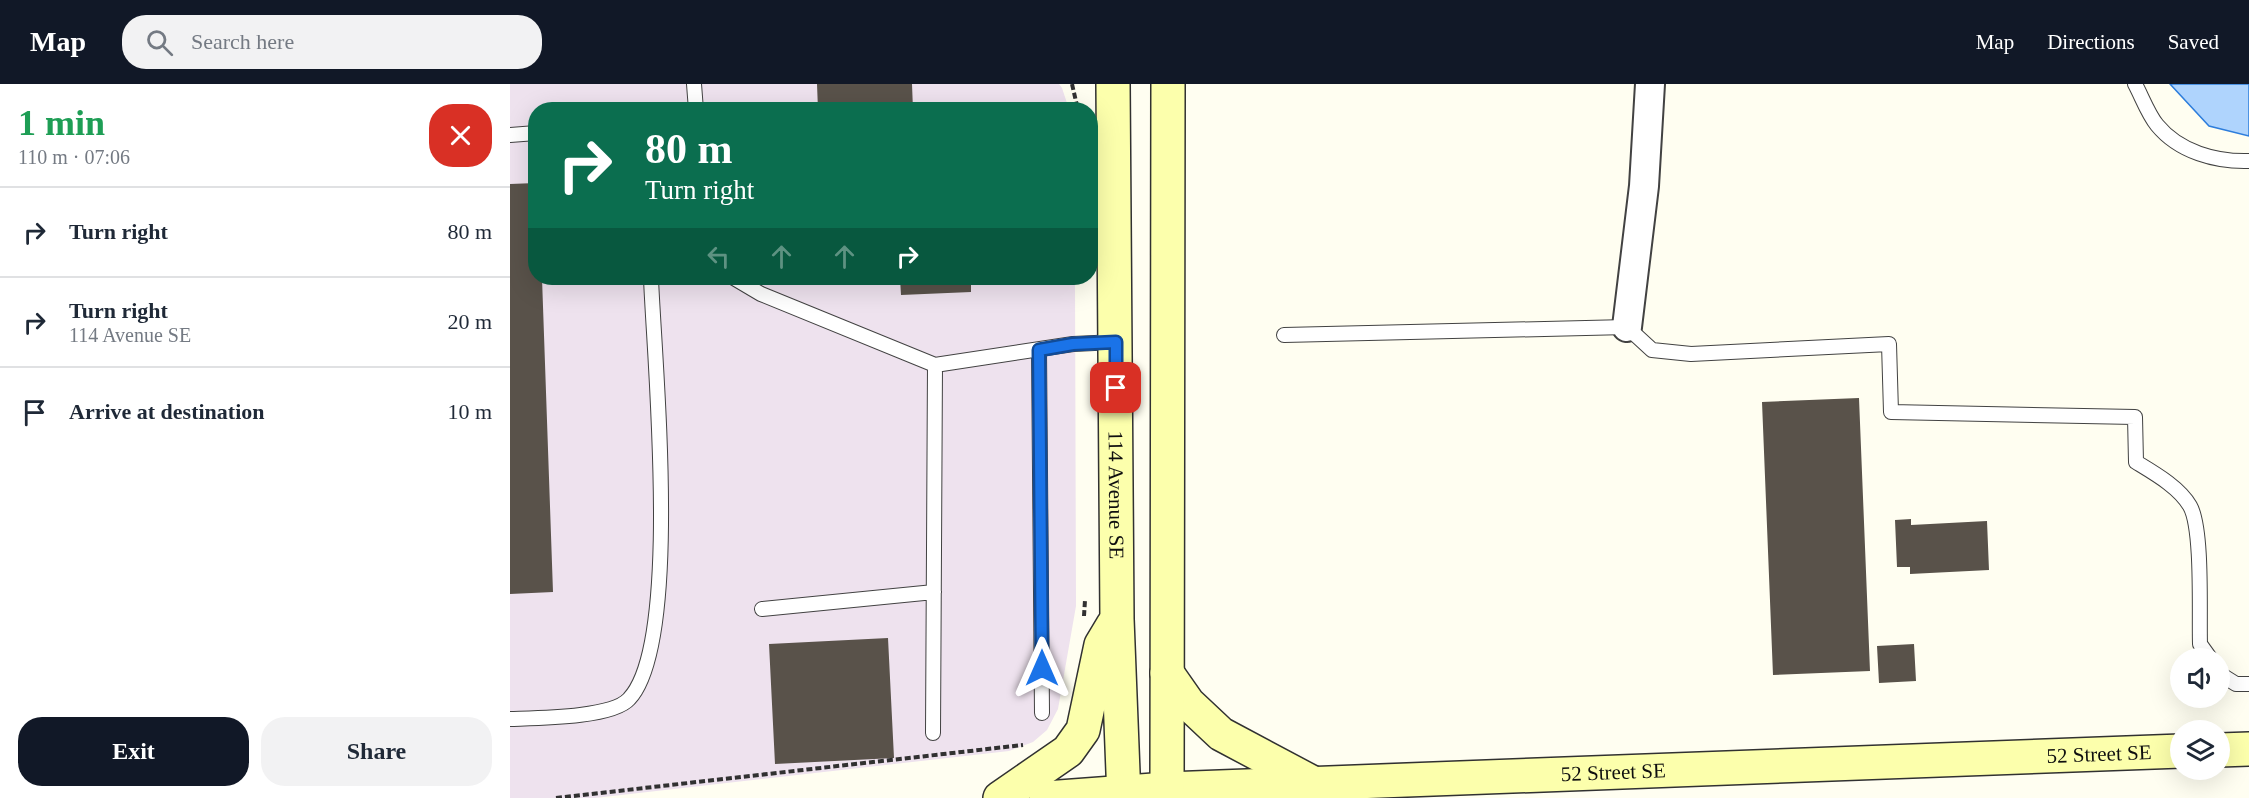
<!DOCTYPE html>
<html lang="en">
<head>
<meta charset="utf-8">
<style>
  body { margin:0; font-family:Georgia,serif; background:#f2f2f3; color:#1f2937; height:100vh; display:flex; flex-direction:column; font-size:22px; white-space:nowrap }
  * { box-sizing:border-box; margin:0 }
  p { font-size:20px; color:#747a83 }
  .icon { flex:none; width:33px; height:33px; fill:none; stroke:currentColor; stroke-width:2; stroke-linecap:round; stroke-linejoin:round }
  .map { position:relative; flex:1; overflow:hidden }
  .details { display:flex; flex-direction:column; background:#fff; width:510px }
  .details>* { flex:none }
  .guide { position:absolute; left:18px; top:18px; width:570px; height:183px; border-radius:24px; box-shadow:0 6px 24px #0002; background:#0b6e4f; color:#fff; overflow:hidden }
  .controls { position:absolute; left:1660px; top:564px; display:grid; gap:12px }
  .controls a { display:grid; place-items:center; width:60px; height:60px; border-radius:50%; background:#fff; box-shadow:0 6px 24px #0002; font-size:30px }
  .pin { position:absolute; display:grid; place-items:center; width:51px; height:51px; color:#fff; margin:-26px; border-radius:12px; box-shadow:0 3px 9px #0006 }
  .me { position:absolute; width:66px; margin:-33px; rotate:0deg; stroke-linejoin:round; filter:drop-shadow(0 0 4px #0008) }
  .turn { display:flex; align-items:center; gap:21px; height:126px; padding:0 18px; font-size:27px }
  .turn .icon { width:78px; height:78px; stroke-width:2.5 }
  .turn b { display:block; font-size:42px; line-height:51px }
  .lanes { display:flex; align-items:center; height:57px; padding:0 18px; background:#0003; justify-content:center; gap:30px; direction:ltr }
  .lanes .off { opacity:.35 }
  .round { display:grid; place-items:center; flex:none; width:63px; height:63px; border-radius:24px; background:#f2f2f3 }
  .overview { display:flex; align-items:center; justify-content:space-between; height:102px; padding:0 18px }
  h1 { font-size:36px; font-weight:800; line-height:45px; color:#1e9e55 }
  .button { display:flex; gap:12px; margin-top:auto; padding:12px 18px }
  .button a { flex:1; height:69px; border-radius:24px; background:#111827; color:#fff; font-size:24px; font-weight:800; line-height:69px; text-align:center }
  .button a+a { background:#f2f2f3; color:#1f2937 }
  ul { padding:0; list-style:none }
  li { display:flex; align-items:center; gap:18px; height:90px; padding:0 18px; border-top:2px solid #e0e1e3 }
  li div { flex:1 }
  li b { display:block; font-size:22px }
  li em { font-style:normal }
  header { display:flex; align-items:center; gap:36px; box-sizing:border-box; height:84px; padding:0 30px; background:#111827; color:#fff }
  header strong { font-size:28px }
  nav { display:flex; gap:33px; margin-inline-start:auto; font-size:21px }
  .search { width:420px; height:54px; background:#f2f2f3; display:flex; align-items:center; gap:15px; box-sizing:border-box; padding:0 21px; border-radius:24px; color:#747a83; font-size:22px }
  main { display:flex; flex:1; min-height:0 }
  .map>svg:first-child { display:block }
  .industrial { fill:#eee2ee }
  .water { fill:#afd4fd; stroke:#2d7ddc; stroke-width:1.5 }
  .building { fill:#59524a }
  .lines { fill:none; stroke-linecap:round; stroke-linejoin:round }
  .service-casing { stroke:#424242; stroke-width:16 }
  .minor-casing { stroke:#424242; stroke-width:32 }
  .secondary-casing { stroke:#313131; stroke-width:36 }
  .path { stroke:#313131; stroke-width:4; stroke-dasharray:6 3; stroke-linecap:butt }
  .service { stroke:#fff; stroke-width:14 }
  .minor { stroke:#fff; stroke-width:28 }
  .secondary { stroke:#fcffac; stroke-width:33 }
  .route-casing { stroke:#114b97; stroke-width:15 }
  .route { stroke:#1a73e8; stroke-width:10 }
  .labels { text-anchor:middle; stroke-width:6; stroke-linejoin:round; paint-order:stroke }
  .street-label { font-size:21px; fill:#0f0f0f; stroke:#fff }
</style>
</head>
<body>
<header>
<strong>Map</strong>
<div class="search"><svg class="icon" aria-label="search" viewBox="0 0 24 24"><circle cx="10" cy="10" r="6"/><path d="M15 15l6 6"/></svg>Search here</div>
<nav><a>Map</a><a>Directions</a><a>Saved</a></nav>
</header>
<main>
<section class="details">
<div class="overview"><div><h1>1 min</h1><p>110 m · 07:06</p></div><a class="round" style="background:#d93025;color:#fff"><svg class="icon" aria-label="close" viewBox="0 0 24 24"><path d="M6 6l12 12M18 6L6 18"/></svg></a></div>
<ul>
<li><svg class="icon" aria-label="right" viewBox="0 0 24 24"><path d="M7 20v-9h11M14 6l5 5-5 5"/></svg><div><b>Turn right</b></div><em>80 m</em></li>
<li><svg class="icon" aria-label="right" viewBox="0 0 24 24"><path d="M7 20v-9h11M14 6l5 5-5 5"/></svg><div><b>Turn right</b><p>114 Avenue SE</p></div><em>20 m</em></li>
<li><svg class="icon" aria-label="arrive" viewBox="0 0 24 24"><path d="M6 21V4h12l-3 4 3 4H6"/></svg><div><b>Arrive at destination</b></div><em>10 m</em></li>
</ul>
<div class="button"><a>Exit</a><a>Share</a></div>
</section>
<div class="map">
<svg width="1739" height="714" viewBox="0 0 1739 714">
  <rect width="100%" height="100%" fill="#fffef1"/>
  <path class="industrial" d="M0 0H549L552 4 559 25 26 26V194H565L566 522 548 625 537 646 523 658 499 667 85 714H0Z"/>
  <path class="water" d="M1660 0H1739V52L1699 42Z"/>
  <path class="building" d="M307 0H402L403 26H308Z
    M26 99V194H32L43 508 0 510V100Z
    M390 194H461V208L391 211Z
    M1349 314 1360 587 1263 591 1252 318Z
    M1401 435V441L1477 437 1479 486 1400 490V483H1387L1385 436Z
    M378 554 384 674 265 680 259 560Z
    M1404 560 1406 597 1369 599 1367 562Z"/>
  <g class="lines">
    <defs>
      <path id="service" d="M184 0 186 26
        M1625 0C1632 13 1638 30 1647 41 1669 68 1706 78 1739 77
        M0 51 26 49
        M224 194 251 210 425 281 563 260 606 258
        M774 251 1117 243 1142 266 1181 270 1379 260 1381 328 1625 333 1626 378C1644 389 1669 403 1680 422 1693 445 1689 530 1690 560L1700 574
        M529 266 532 629
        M252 525 424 508
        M1710 590 1726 600H1739
        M0 635C26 634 102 634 119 615 172 559 144 276 141 194
        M423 649 425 281"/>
      <path id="minor" d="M1117 243 1134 102 1140 0"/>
      <g id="secondary">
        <path id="s1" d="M603 0 607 535 614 714"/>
        <path d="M657 589 678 619 711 650 803 699"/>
        <path d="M1710 666 1739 665"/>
        <path d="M490 714 558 667 573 646 591 561 603 541"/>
        <path id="s2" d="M536 714 657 705 1671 667"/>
        <path d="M657 714 658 0"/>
      </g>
    </defs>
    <use href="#service" class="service-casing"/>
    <use href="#minor" class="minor-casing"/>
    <use href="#secondary" class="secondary-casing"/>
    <path class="path" d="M562 0 568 26
      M574 532 575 516
      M46 714 513 661"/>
    <use href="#service" class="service"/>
    <use href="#minor" class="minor"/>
    <use href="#secondary" class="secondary"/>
  </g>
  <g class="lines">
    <defs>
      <path id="route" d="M532 584 529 266 563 260 606 258V304"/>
    </defs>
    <use href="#route" class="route-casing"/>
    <use href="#route" class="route"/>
  </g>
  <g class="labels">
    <g class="street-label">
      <text dy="7" stroke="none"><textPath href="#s1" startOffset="411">114 Avenue SE</textPath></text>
      <text dy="7" stroke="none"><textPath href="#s2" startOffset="1054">52 Street SE</textPath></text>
      <text dy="7" stroke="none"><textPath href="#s2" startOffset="568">52 Street SE</textPath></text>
    </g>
  </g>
</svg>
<div class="controls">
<a><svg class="icon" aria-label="sound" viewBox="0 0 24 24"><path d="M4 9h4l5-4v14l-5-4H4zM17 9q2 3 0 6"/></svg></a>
<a><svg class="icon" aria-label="layers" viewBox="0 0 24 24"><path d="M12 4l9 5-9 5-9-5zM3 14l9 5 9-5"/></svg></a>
</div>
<div class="pin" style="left:606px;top:304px;background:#d93025"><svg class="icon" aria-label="arrive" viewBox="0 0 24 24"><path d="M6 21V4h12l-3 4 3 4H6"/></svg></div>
<svg class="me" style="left:532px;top:584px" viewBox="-20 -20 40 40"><path d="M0-17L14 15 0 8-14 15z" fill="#1a73e8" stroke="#fff" stroke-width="4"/></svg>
<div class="guide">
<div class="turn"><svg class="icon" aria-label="right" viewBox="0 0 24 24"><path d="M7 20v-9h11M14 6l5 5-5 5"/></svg><div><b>80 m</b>Turn right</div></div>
<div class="lanes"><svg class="icon off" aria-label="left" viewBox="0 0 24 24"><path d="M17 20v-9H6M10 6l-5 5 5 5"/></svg><svg class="icon off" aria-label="ahead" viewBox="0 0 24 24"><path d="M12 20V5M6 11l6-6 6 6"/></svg><svg class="icon off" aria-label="ahead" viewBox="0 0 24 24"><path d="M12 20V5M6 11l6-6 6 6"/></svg><svg class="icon" aria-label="right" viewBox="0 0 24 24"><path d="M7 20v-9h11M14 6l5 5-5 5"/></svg></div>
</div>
</div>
</main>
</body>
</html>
